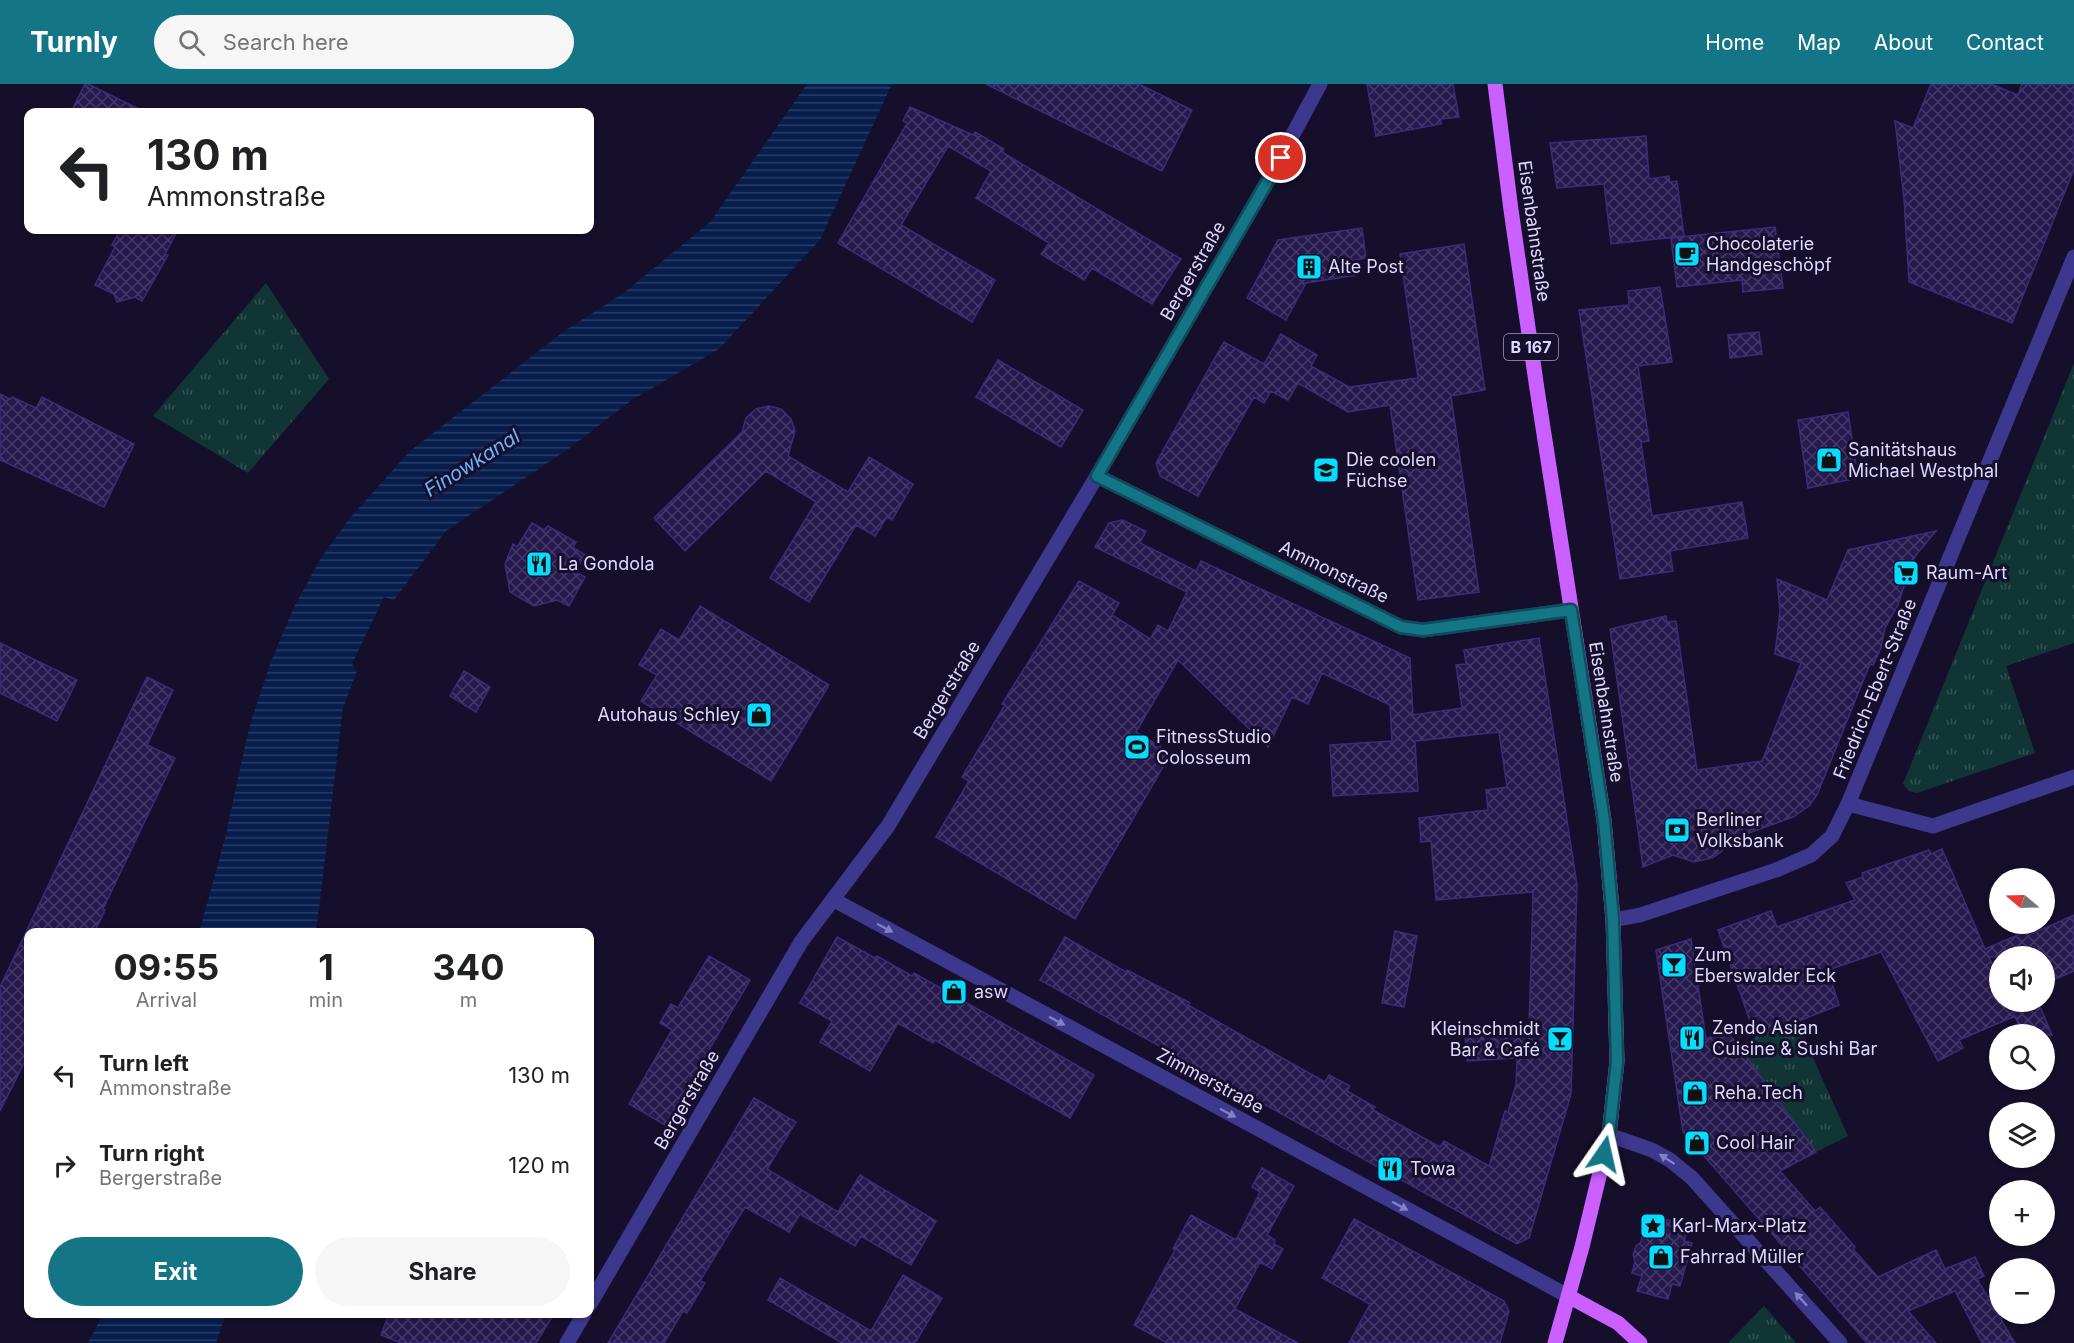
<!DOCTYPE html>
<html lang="en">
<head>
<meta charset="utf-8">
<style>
  body { margin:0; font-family:Inter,sans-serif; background:#f6f6f6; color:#202124; height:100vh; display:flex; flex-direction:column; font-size:22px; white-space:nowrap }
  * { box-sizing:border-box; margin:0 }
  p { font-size:20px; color:#757577 }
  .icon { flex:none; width:33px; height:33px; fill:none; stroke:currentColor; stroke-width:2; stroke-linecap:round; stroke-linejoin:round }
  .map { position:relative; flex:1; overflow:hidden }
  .drawer { position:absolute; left:24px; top:844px; width:570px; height:390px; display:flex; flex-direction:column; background:#fff; border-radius:12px; box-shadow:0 2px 4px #0004 }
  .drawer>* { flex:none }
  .top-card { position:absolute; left:24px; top:24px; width:570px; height:126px; border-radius:12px; box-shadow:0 2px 4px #0004; background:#fff; color:#202124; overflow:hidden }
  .needle { width:39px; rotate:289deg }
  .fabs { position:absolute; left:1989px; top:784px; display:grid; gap:12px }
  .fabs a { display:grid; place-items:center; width:66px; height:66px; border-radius:50%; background:#fff; box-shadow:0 2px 4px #0004; font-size:30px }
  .pin { position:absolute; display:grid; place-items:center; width:51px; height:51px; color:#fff; margin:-26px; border:3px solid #fff; border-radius:50%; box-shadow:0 2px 6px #0007 }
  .me { position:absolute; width:66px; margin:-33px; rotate:11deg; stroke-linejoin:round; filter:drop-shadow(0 0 4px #0008) }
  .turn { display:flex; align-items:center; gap:21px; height:126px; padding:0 24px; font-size:27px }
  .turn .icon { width:78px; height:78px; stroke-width:2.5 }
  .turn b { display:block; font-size:42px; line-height:51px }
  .eta { display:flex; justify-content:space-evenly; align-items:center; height:102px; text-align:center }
  .eta b { font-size:36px; font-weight:700; line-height:42px }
  .primary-button { display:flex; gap:12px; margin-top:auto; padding:12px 24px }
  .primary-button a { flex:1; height:69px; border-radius:36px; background:#147587; color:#fff; font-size:24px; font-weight:700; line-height:69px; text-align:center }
  .primary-button a+a { background:#f6f6f6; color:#202124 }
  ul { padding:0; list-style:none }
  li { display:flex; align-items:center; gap:18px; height:90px; padding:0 24px }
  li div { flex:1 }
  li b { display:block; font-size:22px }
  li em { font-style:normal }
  header { display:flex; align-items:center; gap:36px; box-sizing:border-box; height:84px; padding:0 30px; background:#147587; color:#fff }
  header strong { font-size:28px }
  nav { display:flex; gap:33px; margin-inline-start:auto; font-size:21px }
  .search { width:420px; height:54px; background:#f6f6f6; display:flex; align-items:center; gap:15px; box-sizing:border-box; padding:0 21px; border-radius:33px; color:#757577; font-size:22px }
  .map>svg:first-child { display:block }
  .grass { fill:url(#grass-tufts) }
  .water { fill:url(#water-rules) }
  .building { fill:url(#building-cross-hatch); stroke:#3d2a7b; stroke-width:1.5 }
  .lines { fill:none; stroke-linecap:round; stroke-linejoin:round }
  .minor { stroke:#3d378d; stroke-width:15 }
  .major { stroke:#c960ff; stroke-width:15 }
  .oneway { fill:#8580c0 }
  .route-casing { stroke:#0d4c58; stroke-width:15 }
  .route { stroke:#147587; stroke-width:10 }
  .labels { text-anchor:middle; stroke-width:6; stroke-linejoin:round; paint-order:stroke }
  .shield { fill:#150f2b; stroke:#a29cbf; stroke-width:1.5 }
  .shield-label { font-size:16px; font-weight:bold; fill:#ded9ff }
  .street-label { font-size:18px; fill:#ded9ff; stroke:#150f2b }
  .poi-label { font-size:18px; fill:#ded9ff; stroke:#150f2b; text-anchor:start }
  .water-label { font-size:20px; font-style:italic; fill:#67b3ff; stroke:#150f2b }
</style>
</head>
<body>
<header>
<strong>Turnly</strong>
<div class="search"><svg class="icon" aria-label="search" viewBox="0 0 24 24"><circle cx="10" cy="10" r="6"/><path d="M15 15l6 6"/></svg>Search here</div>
<nav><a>Home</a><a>Map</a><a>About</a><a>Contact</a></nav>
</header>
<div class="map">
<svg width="2074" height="1259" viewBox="0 0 2074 1259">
  <defs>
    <pattern id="grass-tufts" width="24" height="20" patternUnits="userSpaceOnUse" patternTransform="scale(1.5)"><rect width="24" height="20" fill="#113535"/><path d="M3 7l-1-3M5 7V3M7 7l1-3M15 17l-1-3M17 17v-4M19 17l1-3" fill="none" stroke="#335253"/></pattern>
    <pattern id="water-rules" width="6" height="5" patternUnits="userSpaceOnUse" patternTransform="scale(1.5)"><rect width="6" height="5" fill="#071d4c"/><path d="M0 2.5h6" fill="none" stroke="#2b3d67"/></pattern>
    <pattern id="building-cross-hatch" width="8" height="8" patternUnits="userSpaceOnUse" patternTransform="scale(1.5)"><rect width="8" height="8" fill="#26194d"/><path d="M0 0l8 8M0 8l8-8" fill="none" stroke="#453a68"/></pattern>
  </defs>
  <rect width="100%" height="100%" fill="#150f2b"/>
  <path class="grass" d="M266 199 329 295 248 389 153 332Z
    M2074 279V559L2006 582 2035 669 1917 709 1909 707 1903 700Z
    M1797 938 1848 1052 1816 1068 1737 961Z
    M1764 1222 1796 1259H1728Z"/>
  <path class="water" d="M807 0H892L820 156 719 265 632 316 567 366 446 447 394 516 384 513 352 580 357 587 343 624 316 849H199L225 754 249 644 270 580 294 523 321 474 350 434 409 368 563 248 625 208 710 138Z
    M103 1230H226L216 1259H88Z"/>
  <path class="building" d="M85 0H88L145 28H71Z
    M986 0H1139L1192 26 1162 87Z
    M1367 0H1453L1459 33 1441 35V40L1376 52Z
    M1931 0H1991L2018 11 2022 0H2074V85L2012 239 1909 198 1904 115 1895 37 1913 44Z
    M910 23 973 51 975 48 1004 65 1002 68 1181 175 1152 220 1092 184 1084 196 1041 170 1049 159 976 114 991 87 948 62 901 141 995 196 972 238 838 159 907 39 903 37Z
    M1646 52 1649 95 1669 92 1670 98 1677 97 1684 152 1611 160 1604 100 1557 104 1550 59Z
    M1775 143 1783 204 1743 208 1742 196 1677 203 1671 154Z
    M1362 144 1366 174 1355 176 1357 191 1306 199 1286 236 1247 214 1278 156Z
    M120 146H178L165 170 168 171 142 217 135 213 117 218 114 210 95 201 115 163 112 161Z
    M1464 160 1485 306 1451 312 1479 508 1418 516 1390 321 1348 328 1298 299 1288 316 1271 307 1264 319 1254 313 1198 412 1160 392 1156 379 1224 258 1264 280 1281 250 1317 271 1311 282 1349 303 1418 294 1400 170Z
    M1660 203 1672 278 1638 282 1649 357 1641 358 1652 432 1742 418 1748 454 1670 467 1673 487 1620 495 1579 226 1629 221 1628 207Z
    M1759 248 1762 270 1730 274 1728 251Z
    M998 276 1083 326 1061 363 976 313Z
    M0 310 10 315 12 313 36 324 42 313 134 360 104 423 0 376Z
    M769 322 781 325 791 335 795 347 788 372 848 408 869 373 913 400 892 436 887 433 875 452 856 441 809 518 770 494 816 418 766 387 685 467 654 434 742 348 746 334 756 325Z
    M1848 328 1858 394 1808 404 1798 336Z
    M1122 436 1146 447 1140 459 1196 487 1201 477 1410 574 1413 631 1462 624 1456 581 1466 580 1464 566 1539 554 1577 801 1571 1010 1529 1154 1517 1160 1040 896 1065 853 1126 888 1127 886 1190 919 1188 921 1325 998 1329 991 1350 1002 1347 1007 1375 1023 1373 1026 1440 1063 1444 1057 1489 1082 1505 1027 1508 1028 1516 1000 1517 974 1467 977 1465 950 1529 945 1533 808 1436 816 1431 757 1421 758 1419 734 1488 726 1486 706 1507 703 1499 648 1415 657 1418 707 1333 712 1330 661 1392 657 1390 621 1322 589 1308 620 1292 613 1268 663 1178 576 1136 648 1171 669 1075 835 936 753 969 697 962 693 1005 621 1002 620 1079 497 1119 519 1112 531 1150 555 1158 541 1168 547 1187 508 1095 463 1109 439Z
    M532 439 544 446 548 442 576 458 573 463 585 471 575 488 585 493 569 522 557 516 534 522 510 508 505 480 513 460 517 463Z
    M1936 447 1916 471 1910 483 1898 521 1885 544 1881 564 1873 581 1870 580 1817 711 1809 722 1793 733 1732 755 1721 768 1712 774 1694 778 1673 771 1643 783 1610 545 1666 532 1667 538 1676 537 1697 686 1762 677 1801 579 1775 570 1780 527 1777 495 1827 516 1848 466Z
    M700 522 829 601 771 697 641 617 657 591 639 581 661 545 679 556Z
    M0 559 77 596 57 637 0 609Z
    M464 587 490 603 476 628 450 612Z
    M147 593 173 606 147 661 175 674 103 825 105 826 94 849H28V971L0 1027V903Z
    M1942 765 1985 865 2027 847 2029 851 2074 831V887L2044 900V873H1989L2000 897V918H2009L2015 932 1959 956 1963 964 1938 977 1881 868 1828 886 1839 921 1756 954 1718 846 1771 827 1777 843 1855 816 1846 799 1863 793 1862 789 1929 766 1931 770Z
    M1395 847 1417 852 1404 923 1382 919Z
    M837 853 875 874 877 872 912 892 914 889 1094 991 1070 1034 935 956 933 959 898 939 870 987 820 958 832 937 800 919Z
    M1691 855 1706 955 1727 947 1816 1068 1780 1087 1815 1127 1820 1123 1855 1163 1853 1165 1878 1193 1936 1166 1945 1185 1975 1173 1984 1192 1977 1195 2015 1259H1982L1955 1207 1908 1227 1936 1259H1867L1683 1048 1656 866Z
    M709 872 750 896 665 1041 629 1020 672 946 660 939 671 920 678 924Z
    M2009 918H2038L2052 951H2023Z
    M754 1014 796 1038 767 1085 838 1128 860 1091 936 1137 911 1181 861 1152 855 1162 800 1130 789 1148 745 1123 700 1197 705 1199 687 1229 683 1227 664 1259H608Z
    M1262 1084 1294 1102 1267 1151 1275 1156 1274 1160 1283 1165 1272 1185 1260 1178 1235 1225 1298 1259H1167L1134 1241 1175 1166 1173 1165 1191 1131 1236 1156 1260 1108 1252 1103Z
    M1658 1133 1688 1142 1684 1157 1692 1159 1680 1202 1672 1200 1668 1215 1637 1207 1642 1192 1632 1189 1635 1177 1633 1171 1636 1162 1641 1158 1644 1146 1654 1148Z
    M1354 1135 1504 1217 1509 1227 1500 1259H1349L1370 1220 1322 1194Z
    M903 1191 942 1214 915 1259H842L768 1216 780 1194 871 1247Z
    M389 1230H554L536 1259H401L381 1251Z"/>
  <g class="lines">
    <path class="minor" d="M1097 392 1401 543 1423 546 1571 526
      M1848 720 1933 742 2074 693
      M834 816 1568 1212
      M1613 836 1640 831 1776 786 1811 771 1832 752 1848 720 2074 173
      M1609 1051 1652 1066 1670 1076 1692 1094 1840 1259
      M590 1220 801 858 888 742 1097 392 1270 93 1320 0
      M567 1259 584 1230"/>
    <path class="major" d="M1495 0 1511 126 1537 305 1604 736 1613 836 1617 977 1609 1051 1582 1163 1555 1259
      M1568 1212 1618 1239 1640 1259"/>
  </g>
  <defs><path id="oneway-solid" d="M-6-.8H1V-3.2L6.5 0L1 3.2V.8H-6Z" transform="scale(1.5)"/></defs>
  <g class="oneway">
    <use href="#oneway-solid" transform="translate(885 844) rotate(28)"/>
    <use href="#oneway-solid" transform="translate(1057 937) rotate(28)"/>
    <use href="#oneway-solid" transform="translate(1228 1029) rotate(28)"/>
    <use href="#oneway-solid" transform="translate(1667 1075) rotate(-147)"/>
    <use href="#oneway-solid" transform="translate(1400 1122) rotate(28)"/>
    <use href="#oneway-solid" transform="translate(1801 1215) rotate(-132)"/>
  </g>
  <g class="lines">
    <defs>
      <path id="route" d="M1281 74 1097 392 1401 543 1423 546 1571 526 1604 736 1613 836 1617 977 1609 1051 1604 1070"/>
    </defs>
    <use href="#route" class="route-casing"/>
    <use href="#route" class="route"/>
  </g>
  <defs>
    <symbol id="cafe-square" viewBox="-11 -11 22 22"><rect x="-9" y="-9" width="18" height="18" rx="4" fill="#05dcff" stroke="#150f2b"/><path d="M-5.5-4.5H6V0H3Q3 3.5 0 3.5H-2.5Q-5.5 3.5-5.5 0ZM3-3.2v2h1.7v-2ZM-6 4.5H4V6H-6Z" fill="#111"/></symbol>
    <symbol id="building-square" viewBox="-11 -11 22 22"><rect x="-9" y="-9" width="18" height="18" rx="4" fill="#05dcff" stroke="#150f2b"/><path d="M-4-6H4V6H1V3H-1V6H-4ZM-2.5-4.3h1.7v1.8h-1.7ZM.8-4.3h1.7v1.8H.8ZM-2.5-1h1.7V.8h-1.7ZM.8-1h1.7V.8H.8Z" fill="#111"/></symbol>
    <symbol id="shop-square" viewBox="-11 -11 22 22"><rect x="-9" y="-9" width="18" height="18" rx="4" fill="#05dcff" stroke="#150f2b"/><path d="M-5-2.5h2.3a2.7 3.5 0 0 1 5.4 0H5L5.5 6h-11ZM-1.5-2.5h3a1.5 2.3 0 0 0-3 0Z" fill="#111"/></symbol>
    <symbol id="school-square" viewBox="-11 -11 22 22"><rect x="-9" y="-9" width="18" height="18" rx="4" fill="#05dcff" stroke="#150f2b"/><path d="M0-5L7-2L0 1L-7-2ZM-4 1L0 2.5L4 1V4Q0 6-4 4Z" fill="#111"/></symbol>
    <symbol id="restaurant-square" viewBox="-11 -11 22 22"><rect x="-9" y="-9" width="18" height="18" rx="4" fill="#05dcff" stroke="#150f2b"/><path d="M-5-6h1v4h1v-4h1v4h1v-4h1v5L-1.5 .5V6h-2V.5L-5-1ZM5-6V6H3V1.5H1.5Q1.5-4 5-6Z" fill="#111"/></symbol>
    <symbol id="supermarket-square" viewBox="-11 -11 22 22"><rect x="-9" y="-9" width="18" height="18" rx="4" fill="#05dcff" stroke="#150f2b"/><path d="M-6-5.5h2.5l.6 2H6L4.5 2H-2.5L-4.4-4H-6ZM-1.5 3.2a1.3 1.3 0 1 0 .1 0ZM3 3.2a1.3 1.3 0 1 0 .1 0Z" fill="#111"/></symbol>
    <symbol id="stadium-square" viewBox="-11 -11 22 22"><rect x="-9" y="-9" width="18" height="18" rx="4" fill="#05dcff" stroke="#150f2b"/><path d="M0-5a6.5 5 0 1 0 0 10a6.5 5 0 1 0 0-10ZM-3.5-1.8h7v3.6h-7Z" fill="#111"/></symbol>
    <symbol id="bank-square" viewBox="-11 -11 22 22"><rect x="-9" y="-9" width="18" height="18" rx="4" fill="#05dcff" stroke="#150f2b"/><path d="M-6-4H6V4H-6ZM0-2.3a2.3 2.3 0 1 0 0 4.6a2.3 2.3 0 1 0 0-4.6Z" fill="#111"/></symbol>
    <symbol id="bar-square" viewBox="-11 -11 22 22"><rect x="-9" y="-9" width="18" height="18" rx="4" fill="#05dcff" stroke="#150f2b"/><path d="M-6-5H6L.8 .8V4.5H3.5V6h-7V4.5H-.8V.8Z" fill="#111"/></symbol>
    <symbol id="sight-square" viewBox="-11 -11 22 22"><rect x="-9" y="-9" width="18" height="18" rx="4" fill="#05dcff" stroke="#150f2b"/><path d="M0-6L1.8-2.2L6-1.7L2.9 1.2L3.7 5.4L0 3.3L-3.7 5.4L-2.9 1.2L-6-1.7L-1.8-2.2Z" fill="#111"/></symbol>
  </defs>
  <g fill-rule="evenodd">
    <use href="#cafe-square" x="1672" y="155" width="30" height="30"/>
    <use href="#building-square" x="1294" y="168" width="30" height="30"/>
    <use href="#shop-square" x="1814" y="361" width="30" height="30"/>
    <use href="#school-square" x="1311" y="371" width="30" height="30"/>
    <use href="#restaurant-square" x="524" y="465" width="30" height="30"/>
    <use href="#supermarket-square" x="1891" y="474" width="30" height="30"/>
    <use href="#shop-square" x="744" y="616" width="30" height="30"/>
    <use href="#stadium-square" x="1122" y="648" width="30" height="30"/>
    <use href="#bank-square" x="1662" y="731" width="30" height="30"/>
    <use href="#bar-square" x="1659" y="866" width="30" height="30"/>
    <use href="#shop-square" x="939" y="893" width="30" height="30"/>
    <use href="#restaurant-square" x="1677" y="939" width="30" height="30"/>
    <use href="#bar-square" x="1545" y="940" width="30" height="30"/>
    <use href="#shop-square" x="1680" y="994" width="30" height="30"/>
    <use href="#shop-square" x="1682" y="1044" width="30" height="30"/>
    <use href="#restaurant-square" x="1375" y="1070" width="30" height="30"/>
    <use href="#sight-square" x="1638" y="1127" width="30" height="30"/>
    <use href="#shop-square" x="1646" y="1158" width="30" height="30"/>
  </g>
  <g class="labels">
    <rect class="shield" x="1504" y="250" width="54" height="26" rx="4.5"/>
    <g class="shield-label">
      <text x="1531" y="269">B 167</text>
    </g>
    <g class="street-label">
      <text transform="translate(1534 147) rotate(82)" y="6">Eisenbahnstraße</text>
      <text transform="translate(1193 187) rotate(-60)" y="6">Bergerstraße</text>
      <text transform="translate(1334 488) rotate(26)" y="6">Ammonstraße</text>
      <text transform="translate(1875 605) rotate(-68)" y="6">Friedrich-Ebert-Straße</text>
      <text transform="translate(947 606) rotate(-59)" y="6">Bergerstraße</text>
      <text transform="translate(1606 628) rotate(81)" y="6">Eisenbahnstraße</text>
      <text transform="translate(1210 997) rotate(28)" y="6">Zimmerstraße</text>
      <text transform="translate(687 1016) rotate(-60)" y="6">Bergerstraße</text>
    </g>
    <g class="poi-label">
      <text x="1706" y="166">Chocolaterie<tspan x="1706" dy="21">Handgeschöpf</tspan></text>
      <text x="1328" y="189">Alte Post</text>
      <text x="1848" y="372">Sanitätshaus<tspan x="1848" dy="21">Michael Westphal</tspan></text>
      <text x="1346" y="382">Die coolen<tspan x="1346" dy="21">Füchse</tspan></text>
      <text x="558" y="486">La Gondola</text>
      <text x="1926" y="495">Raum-Art</text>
      <text x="740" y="637" text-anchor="end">Autohaus Schley</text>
      <text x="1156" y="659">FitnessStudio<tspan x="1156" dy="21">Colosseum</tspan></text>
      <text x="1696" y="742">Berliner<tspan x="1696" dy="21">Volksbank</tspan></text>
      <text x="1694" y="877">Zum<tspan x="1694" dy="21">Eberswalder Eck</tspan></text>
      <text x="974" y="914">asw</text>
      <text x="1712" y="950">Zendo Asian<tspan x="1712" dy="21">Cuisine &amp; Sushi Bar</tspan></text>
      <text x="1540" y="951" text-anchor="end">Kleinschmidt<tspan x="1540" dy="21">Bar &amp; Café</tspan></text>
      <text x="1714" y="1015">Reha.Tech</text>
      <text x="1716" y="1065">Cool Hair</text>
      <text x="1410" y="1091">Towa</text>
      <text x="1672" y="1148">Karl-Marx-Platz</text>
      <text x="1680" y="1179">Fahrrad Müller</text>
    </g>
    <g class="water-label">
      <text transform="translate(472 379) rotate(-32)" y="7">Finowkanal</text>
    </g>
  </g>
</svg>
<div class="fabs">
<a><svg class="needle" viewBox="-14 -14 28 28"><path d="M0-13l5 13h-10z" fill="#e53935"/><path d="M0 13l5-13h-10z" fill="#757577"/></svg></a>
<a><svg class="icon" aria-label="sound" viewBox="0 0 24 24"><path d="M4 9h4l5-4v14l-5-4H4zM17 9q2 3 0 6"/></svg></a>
<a><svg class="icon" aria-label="search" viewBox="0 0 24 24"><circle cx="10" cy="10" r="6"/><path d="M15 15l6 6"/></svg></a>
<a><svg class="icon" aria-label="layers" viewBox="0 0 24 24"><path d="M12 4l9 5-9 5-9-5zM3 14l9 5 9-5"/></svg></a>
<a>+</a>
<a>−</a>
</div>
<div class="pin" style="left:1281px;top:74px;background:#d93025"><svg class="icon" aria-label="arrive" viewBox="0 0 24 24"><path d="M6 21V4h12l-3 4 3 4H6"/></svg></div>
<svg class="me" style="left:1604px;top:1070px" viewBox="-20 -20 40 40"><path d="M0-17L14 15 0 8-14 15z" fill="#147587" stroke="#fff" stroke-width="4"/></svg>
<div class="top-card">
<div class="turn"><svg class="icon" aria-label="left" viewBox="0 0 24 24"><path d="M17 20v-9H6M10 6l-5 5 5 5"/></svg><div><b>130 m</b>Ammonstraße</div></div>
</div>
<section class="drawer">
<div class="eta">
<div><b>09:55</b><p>Arrival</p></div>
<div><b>1</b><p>min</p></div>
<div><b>340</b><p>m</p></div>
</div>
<ul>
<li><svg class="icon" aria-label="left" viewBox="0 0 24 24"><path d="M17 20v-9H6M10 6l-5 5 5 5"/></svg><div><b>Turn left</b><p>Ammonstraße</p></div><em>130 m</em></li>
<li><svg class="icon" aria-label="right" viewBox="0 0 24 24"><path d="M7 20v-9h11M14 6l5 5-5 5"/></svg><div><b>Turn right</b><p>Bergerstraße</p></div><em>120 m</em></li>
</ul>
<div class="primary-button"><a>Exit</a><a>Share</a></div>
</section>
</div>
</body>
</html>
